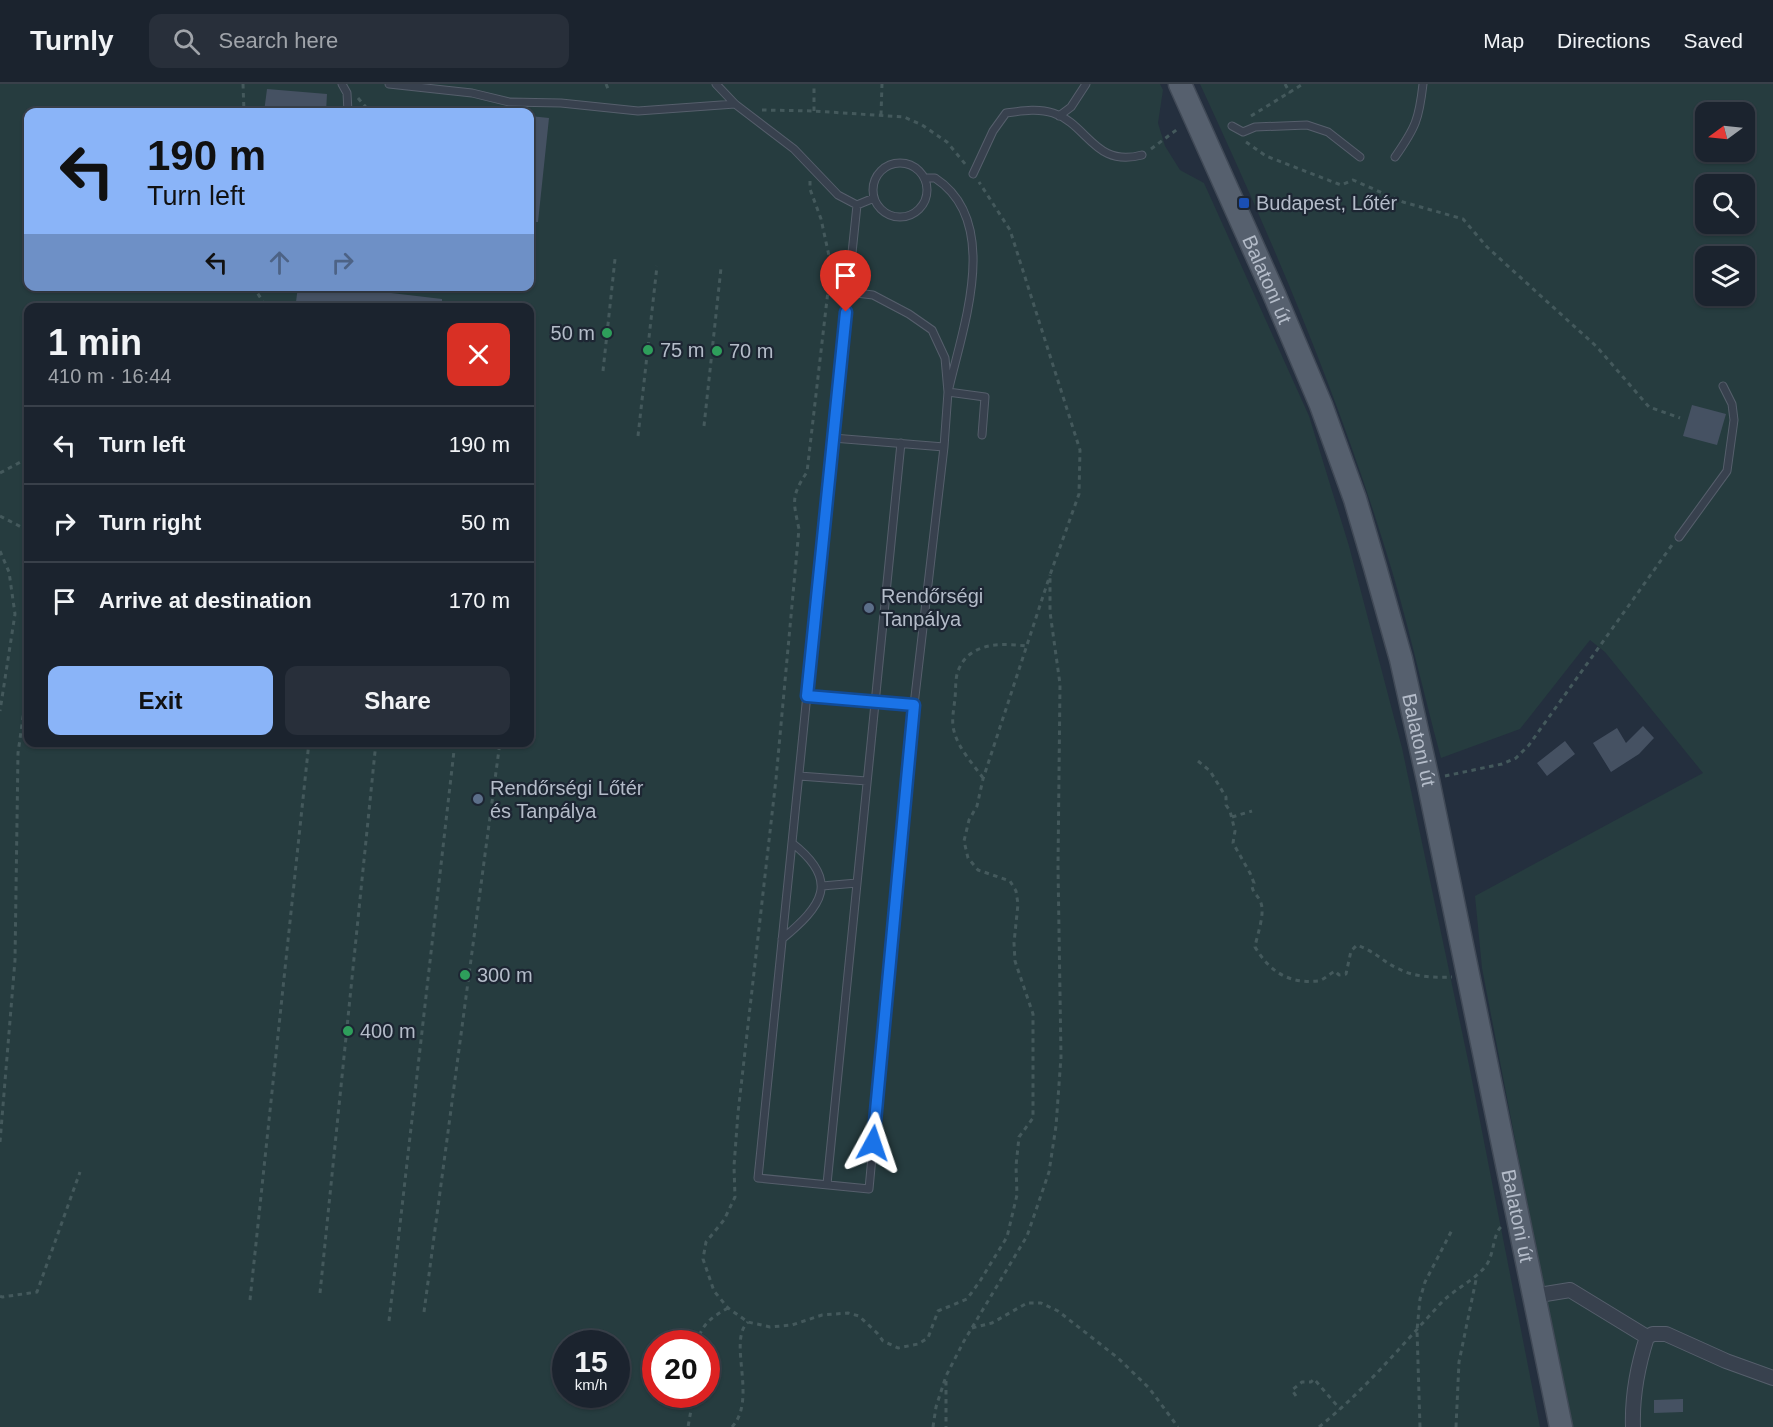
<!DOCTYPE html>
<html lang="en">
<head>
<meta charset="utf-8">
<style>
  body { margin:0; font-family:Arial,sans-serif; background:#282f3a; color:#f1f3f6; height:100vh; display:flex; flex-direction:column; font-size:22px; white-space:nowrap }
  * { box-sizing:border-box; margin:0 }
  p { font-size:20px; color:#a0a4aa }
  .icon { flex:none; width:33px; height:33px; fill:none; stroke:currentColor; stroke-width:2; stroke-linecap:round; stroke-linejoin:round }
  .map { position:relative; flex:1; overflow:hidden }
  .side { position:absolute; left:24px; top:219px; width:510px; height:444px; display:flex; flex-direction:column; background:#1b232e; border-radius:12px; box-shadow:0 2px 4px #0004,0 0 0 2px #39404a }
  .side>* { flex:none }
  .guide { position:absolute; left:24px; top:24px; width:510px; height:183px; border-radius:12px; box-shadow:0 2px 4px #0004,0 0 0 2px #39404a; background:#8ab4f8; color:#111; overflow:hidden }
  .needle { width:39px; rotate:255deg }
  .buttons { position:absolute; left:1695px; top:18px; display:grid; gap:12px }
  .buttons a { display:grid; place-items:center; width:60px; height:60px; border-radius:12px; background:#1b232e; box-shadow:0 2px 4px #0004,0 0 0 2px #39404a; font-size:30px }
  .speed { position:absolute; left:552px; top:1246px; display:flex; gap:12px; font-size:30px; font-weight:700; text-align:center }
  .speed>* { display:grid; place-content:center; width:78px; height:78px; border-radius:50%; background:#1b232e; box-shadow:0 2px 4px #0004,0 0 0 2px #39404a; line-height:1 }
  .speed small { font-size:15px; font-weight:400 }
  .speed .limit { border:9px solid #d22; background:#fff; color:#111 }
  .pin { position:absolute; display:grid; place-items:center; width:51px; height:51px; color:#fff; margin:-62px -26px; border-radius:50% 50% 50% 0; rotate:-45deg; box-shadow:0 0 6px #0007 }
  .pin .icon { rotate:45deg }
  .me { position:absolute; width:66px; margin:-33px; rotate:5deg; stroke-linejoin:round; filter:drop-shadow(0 0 4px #0008) }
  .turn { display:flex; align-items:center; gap:21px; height:126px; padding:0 24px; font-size:27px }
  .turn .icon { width:78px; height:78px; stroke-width:2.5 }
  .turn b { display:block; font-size:42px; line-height:51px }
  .lanes { display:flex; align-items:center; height:57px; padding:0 24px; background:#0003; justify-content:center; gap:30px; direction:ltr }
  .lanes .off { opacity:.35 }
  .round { display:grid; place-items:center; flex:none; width:63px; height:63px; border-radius:12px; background:#282f3a }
  .overview { display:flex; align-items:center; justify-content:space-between; height:102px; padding:0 24px }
  h1 { font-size:36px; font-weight:700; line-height:45px }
  .button { display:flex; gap:12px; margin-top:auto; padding:12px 24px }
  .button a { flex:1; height:69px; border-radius:12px; background:#8ab4f8; color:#111; font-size:24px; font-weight:700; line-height:69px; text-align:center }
  .button a+a { background:#282f3a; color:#f1f3f6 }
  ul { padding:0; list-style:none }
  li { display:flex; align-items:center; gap:18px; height:78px; padding:0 24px; border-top:2px solid #39404a }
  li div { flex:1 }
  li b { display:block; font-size:22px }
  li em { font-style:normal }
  header { display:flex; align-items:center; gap:36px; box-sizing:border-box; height:84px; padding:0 30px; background:#1b232e; border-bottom:2px solid #39404a }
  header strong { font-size:28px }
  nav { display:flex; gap:33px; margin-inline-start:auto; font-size:21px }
  .search { width:420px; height:54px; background:#282f3a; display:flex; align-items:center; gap:15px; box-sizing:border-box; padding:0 21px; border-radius:12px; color:#a0a4aa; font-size:22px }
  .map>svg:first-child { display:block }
  .green { fill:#263c3f; fill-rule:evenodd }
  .building { fill:#455162 }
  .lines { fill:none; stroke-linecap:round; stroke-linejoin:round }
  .service-casing { stroke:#565f6c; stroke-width:9 }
  .minor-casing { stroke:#565f6c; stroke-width:16 }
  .primary-casing { stroke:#414a57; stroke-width:25 }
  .path { stroke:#44595c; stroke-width:3; stroke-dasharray:4.5 4.5; stroke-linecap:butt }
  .service { stroke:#38414e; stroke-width:7 }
  .minor { stroke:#38414e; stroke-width:14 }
  .primary { stroke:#56606e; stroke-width:22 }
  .route-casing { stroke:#114b97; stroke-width:15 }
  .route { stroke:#1a73e8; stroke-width:10 }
  .transit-dot { fill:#1a4fb4; stroke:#1d2633; stroke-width:2 }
  .leisure-dot { fill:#2e9e5b; stroke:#1d2633; stroke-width:2 }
  .service-dot { fill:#5c6f8a; stroke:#1d2633; stroke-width:2 }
  .labels { text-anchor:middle; stroke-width:4.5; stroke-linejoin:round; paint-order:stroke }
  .poi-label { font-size:20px; fill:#b4bcc9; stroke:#1d2633; text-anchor:start }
  .street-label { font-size:20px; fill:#b4bcc9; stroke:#1d2633 }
</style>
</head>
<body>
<header>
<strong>Turnly</strong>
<div class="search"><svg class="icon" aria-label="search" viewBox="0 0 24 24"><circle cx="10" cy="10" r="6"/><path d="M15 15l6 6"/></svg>Search here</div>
<nav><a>Map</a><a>Directions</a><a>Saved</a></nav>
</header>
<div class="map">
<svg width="1773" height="1343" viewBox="0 0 1773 1343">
  <rect width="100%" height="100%" fill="#242f3e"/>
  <path class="green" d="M0 0H1160L1163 6 1158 39 1165 62 1180 86 1204 99 1309 332 1349 462 1402 664 1469 981 1540 1343H0ZM28 28H530V202H28ZM28 224H530V658H28ZM566 1260H616V1311H566ZM656 1260H706V1311H656Z
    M1200 0H1773V1343H1573L1542 1196 1482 884 1475 812 1703 689 1605 568 1590 556 1520 645 1441 674C1422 604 1407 533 1385 464 1336 305 1270 151 1200 0ZM1706 28H1744V68H1706ZM1706 100H1744V140H1706ZM1706 172H1744V212H1706Z"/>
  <path class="building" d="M267 5 327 10 326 28H264Z
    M530 32 549 34 538 138H530Z
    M298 202H332L442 215V224H345L296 218Z
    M1692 321 1726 330 1717 361 1683 352Z
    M1643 642 1654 654 1639 670 1611 688 1593 659 1617 644 1626 659Z
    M1565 657 1575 670 1547 692 1537 679Z
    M1683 1315V1328L1654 1329V1316Z"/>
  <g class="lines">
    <defs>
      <path id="service" d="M342 0 347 9 348 28
        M389 0 472 9 509 18 561 19 638 27 735 20
        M716 0 735 20 794 65 838 111 857 121C823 445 791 769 758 1094L869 1105 914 621 944 363 948 308 945 274 932 246 909 230 873 211 848 208
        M1059 32 1071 23 1086 0
        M1232 42 1243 48 1255 43 1307 41 1328 48 1360 73
        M1395 73C1416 43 1419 35 1423 0
        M873 106a27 27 0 1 1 54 0a27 27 0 1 1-54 0Z
        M973 90 993 47 1006 29C1021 27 1038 24 1053 29 1088 40 1094 84 1142 71
        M924 94H935C1003 138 962 245 948 308L985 313 982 351
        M857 121 874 114
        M833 354 944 363
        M1679 453 1727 387 1734 336 1732 320 1723 302
        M807 612 914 621
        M799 692 867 697
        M822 802 857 799
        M782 855C822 822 841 797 792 759
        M827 1100 901 359"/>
      <path id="minor" d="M1533 1212 1570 1206 1647 1253
        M1633 1343C1632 1314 1638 1281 1647 1253L1653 1250H1666L1726 1277 1773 1294"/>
      <g id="primary">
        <path id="s1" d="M1180 0 1274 210 1321 321 1355 415 1375 483 1401 575 1428 696 1561 1343"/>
      </g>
    </defs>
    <use href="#service" class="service-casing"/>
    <use href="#minor" class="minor-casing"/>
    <use href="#primary" class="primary-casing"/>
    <path class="path" d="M243 0 244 28
      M606 0 609 7
      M1285 0 1290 9
      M358 14 370 28
      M762 26 814 27 904 33 922 41 947 58 966 81
      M814 27V0
      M881 31 882 0
      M1251 32 1303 0
      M1246 58 1266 72 1341 101 1353 96 1403 118 1463 135 1487 163 1597 263 1649 323 1680 334
      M1151 65 1179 44
      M810 97V105L821 135 831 181 807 388C791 412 793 417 799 445L776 695 738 1029 734 1082 735 1113 724 1136 706 1158 703 1175 714 1207 728 1224 748 1238 770 1243 792 1241 822 1231 848 1229 859 1232 877 1249 883 1257 898 1264 918 1260 928 1254 938 1227 967 1215 980 1197 1007 1153 1017 1111 1016 1082 1019 1053 1033 1034V930L1015 877 1014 859 1018 820 1016 807 1010 797 978 786 968 774 964 757 969 736 977 722 983 695 1050 491
      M253 202 267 224
      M603 287 615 175
      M704 342 721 184
      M638 352 657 182
      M0 389 28 374
      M0 432 27 446 28 449
      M0 467 9 488 15 530 0 627
      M1198 677 1210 687 1226 713V721L1230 727 1235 747 1233 759 1250 789 1254 799 1252 802C1253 810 1259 812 1261 819 1265 831 1257 851 1255 863 1270 888 1289 900 1318 897 1324 896 1329 890 1335 887L1339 891 1346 890 1351 867 1357 861C1376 868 1383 878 1399 885 1414 893 1435 894 1452 893
      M1445 692 1502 680 1516 674 1529 661 1672 461
      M983 694C973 680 958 664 954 647 951 637 954 625 955 614 956 605 955 595 958 587 969 558 1001 559 1026 562
      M1232 733 1252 727
      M0 1058 15 876 18 669 28 598
      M320 1209 376 658
      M0 1212 2 1213 37 1208 80 1088
      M250 1216 309 658
      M424 1228 500 658
      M389 1237 455 658
      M972 1244 992 1239 1027 1219H1041L1058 1227 1118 1274 1149 1304 1178 1343
      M697 1260C701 1240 712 1233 728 1224
      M946 1297V1343
      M688 1311 691 1326 688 1343
      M1296 1312 1292 1306 1302 1298H1311L1314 1295 1340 1325
      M732 1343C758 1315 727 1257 748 1238
      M933 1343 936 1323 946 1292 964 1257 1027 1152 1049 1088 1056 1042 1061 973 1058 783 1060 600 1050 528V491L1079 410 1080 366 1010 146 979 98
      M1319 1343C1365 1306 1402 1261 1442 1218 1455 1205 1473 1197 1485 1183 1495 1171 1492 1150 1502 1142
      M1420 1343 1417 1246 1420 1215 1425 1198 1452 1146
      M1456 1343 1459 1278 1477 1191"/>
    <use href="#service" class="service"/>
    <use href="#minor" class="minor"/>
    <use href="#primary" class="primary"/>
  </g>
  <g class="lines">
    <defs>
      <path id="route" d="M846 228 807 612 914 621 873 1059"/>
    </defs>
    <use href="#route" class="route-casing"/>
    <use href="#route" class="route"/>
  </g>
  <rect class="transit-dot" x="1238" y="113" width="12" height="12" rx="3"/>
  <g class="leisure-dot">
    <circle cx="607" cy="249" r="6"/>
    <circle cx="648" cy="266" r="6"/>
    <circle cx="717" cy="267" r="6"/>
    <circle cx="465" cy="891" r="6"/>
    <circle cx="348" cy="947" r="6"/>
  </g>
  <g class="service-dot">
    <circle cx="869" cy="524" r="6"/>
    <circle cx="478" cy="715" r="6"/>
  </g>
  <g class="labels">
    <g class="poi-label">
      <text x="1256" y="126">Budapest, Lőtér</text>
      <text x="595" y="256" text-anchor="end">50 m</text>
      <text x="660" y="273">75 m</text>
      <text x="729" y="274">70 m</text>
      <text x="881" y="519">Rendőrségi<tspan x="881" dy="23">Tanpálya</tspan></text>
      <text x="490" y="711">Rendőrségi Lőtér<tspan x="490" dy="23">és Tanpálya</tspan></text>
      <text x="477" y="898">300 m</text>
      <text x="360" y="954">400 m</text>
    </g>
    <g class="street-label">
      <text dy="7" stroke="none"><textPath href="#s1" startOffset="214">Balatoni út</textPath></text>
      <text dy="7" stroke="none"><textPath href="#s1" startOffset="700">Balatoni út</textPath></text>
      <text dy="7" stroke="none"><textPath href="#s1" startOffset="1186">Balatoni út</textPath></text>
    </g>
  </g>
</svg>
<div class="buttons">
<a><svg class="needle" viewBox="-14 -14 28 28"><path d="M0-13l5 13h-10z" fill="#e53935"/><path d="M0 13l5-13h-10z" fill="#a0a4aa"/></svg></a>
<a><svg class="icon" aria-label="search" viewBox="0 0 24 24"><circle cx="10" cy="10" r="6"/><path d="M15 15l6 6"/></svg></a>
<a><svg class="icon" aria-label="layers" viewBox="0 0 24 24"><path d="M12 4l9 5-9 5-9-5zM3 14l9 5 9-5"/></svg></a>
</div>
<div class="speed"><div>15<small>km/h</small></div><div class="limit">20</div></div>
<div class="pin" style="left:846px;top:228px;background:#d93025"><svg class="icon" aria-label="arrive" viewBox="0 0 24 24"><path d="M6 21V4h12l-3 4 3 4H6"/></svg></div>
<svg class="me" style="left:873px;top:1059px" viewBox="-20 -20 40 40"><path d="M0-17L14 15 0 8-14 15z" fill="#1a73e8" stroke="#fff" stroke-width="4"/></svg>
<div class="guide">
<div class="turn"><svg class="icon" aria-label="left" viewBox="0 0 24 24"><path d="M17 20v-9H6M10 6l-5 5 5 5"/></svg><div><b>190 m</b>Turn left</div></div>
<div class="lanes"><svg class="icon" aria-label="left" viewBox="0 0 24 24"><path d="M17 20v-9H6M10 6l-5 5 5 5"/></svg><svg class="icon off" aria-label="ahead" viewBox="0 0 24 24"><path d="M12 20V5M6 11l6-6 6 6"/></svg><svg class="icon off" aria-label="right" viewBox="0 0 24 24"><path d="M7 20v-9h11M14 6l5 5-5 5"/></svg></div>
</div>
<section class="side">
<div class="overview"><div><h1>1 min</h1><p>410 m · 16:44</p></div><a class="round" style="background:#d93025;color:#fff"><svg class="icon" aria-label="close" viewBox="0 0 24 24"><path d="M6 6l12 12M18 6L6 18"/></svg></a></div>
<ul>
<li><svg class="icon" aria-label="left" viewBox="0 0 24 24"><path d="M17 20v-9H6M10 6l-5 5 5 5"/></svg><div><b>Turn left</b></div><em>190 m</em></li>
<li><svg class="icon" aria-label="right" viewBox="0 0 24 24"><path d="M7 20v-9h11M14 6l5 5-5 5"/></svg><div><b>Turn right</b></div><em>50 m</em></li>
<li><svg class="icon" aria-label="arrive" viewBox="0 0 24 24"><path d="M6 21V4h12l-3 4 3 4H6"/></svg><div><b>Arrive at destination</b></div><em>170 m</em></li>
</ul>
<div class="button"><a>Exit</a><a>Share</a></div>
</section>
</div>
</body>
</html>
